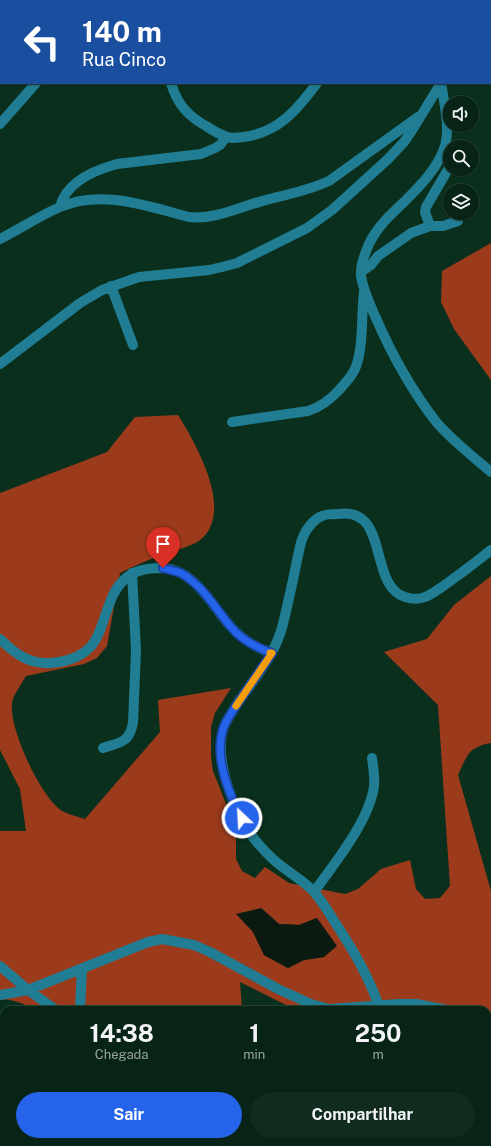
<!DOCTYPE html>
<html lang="pt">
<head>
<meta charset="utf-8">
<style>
  body { margin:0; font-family:"Public Sans",sans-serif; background:#112c1f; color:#f1f3f6; height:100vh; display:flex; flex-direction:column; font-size:15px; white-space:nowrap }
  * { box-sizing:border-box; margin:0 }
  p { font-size:13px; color:#98a4a1 }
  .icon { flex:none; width:22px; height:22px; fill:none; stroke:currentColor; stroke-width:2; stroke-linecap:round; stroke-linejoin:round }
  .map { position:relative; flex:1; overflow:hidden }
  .side { position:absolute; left:0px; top:1006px; width:491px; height:140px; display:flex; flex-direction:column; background:#082416; border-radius:12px 12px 0 0; box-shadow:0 1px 3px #0004,0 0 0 1px #294135 }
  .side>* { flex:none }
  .banner { position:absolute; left:0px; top:0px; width:491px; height:84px; box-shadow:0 1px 3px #0004,0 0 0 1px #294135; background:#1a4fa0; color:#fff; overflow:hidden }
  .tools { position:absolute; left:443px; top:96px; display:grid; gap:8px }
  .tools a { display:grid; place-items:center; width:36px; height:36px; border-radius:50%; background:#082416; box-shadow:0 1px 3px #0004,0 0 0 1px #294135; font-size:20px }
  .pin { position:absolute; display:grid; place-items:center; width:34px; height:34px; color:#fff; margin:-41px -17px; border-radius:50% 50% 50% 0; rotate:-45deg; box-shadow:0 0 4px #0007 }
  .pin .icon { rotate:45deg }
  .me { position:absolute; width:44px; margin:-22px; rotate:335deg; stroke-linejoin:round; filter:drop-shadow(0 0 3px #0008) }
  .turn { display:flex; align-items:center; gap:14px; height:84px; padding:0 16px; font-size:18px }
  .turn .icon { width:52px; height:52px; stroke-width:2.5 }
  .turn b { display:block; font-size:28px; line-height:34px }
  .eta { display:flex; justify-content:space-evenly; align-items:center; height:68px; text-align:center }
  .eta b { font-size:24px; font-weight:700; line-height:28px }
  .button { display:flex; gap:8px; margin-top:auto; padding:8px 16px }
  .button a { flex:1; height:46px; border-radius:24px; background:#2563eb; color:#fff; font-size:16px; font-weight:700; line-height:46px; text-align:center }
  .button a+a { background:#112c1f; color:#f1f3f6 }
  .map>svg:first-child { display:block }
  .forest { fill:#9c3b1b; fill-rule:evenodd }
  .water { fill:#0a1a11 }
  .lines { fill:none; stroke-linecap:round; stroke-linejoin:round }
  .minor { stroke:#207d93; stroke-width:10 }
  .route-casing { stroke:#184099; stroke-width:10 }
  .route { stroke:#2563eb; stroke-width:7 }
  .slow { stroke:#f59e0b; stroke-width:7 }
</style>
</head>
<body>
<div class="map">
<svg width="491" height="1146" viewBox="0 0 491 1146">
  <rect width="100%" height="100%" fill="#0a301d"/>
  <path class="forest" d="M491 243V380L454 329 441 302 442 271Z
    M178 415C196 444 236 513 199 541 192 546 175 550 165 554 149 559 135 566 120 573L107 646 97 658 84 664 26 676C22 683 12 697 12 703 9 728 38 790 57 807 64 814 76 816 85 819L160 732 158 700 231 688 215 713 211 727V757L213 771 236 829V859L242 871 255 878 265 867 289 883 345 894 358 889 381 869 410 860 416 889 425 899 440 898 450 886 438 705 384 652 427 639 454 605 491 576V743C468 747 467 756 458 775L491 891V1029L487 1028V1010H296L240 982 242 1010H38C27 1006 12 997 0 1000V831H26L20 789 0 750V493L107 452 135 417ZM261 908 279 924 299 925 317 918 324 957 304 960 288 968 264 955 253 932Z
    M131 1142H176L186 1146H130Z
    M204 1142H258V1146H203Z"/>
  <path class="water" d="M261 908 279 924 299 925 317 918 337 946 324 957 304 960 288 968 264 955 253 932 236 914Z"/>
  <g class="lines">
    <path class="minor" d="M348 0V1
      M73 1V0
      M196 1 197 0
      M469 1 470 0
      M171 83C177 104 188 116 206 126 212 130 219 134 225 136 231 139 237 138 243 137 278 133 297 110 317 83
      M441 83C444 102 451 130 444 149 436 170 420 186 404 202 391 214 377 227 369 244 365 253 360 265 361 276 363 290 369 302 375 316 391 353 412 391 437 423 453 441 472 456 491 472
      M0 124 36 83
      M60 207C66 182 95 170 117 164L201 154 215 148 220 145 226 137
      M430 226 425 212 426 207 450 166 448 156 444 148
      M0 239C20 229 39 216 60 207 102 189 147 206 189 217 217 220 243 205 270 199 292 193 307 191 329 181L418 117
      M361 272 371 265 378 256 411 233 430 226H443L458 221
      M111 286 133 345
      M0 364 80 303 102 290 139 277 209 270 222 267 237 263 307 228 332 210 387 160 404 142 411 132 441 83
      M232 422 308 411C321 407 331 399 340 389 346 382 352 376 355 369 364 348 361 315 364 292
      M0 639C9 648 19 657 32 661 53 667 85 660 96 639 106 620 109 592 125 579 134 570 149 568 162 568 195 569 212 606 231 627 242 639 257 648 271 653
      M103 748C121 742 129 743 133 723L136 650 132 573
      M314 892C334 864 370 820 374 786 375 777 373 767 372 758
      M0 966 28 990 56 1010
      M0 995 28 990 148 942 162 939 194 945 210 952 278 989 311 1004 329 1009 399 1004H416L447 1010
      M80 1010 82 969
      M380 1010C371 980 355 953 338 927 331 916 324 904 315 893 304 880 287 872 274 860 264 851 255 841 248 830 231 805 215 758 223 729 226 720 234 709 239 701 256 677 276 653 283 624 288 603 293 581 297 560 299 553 300 543 303 537 306 529 314 519 322 516 326 514 333 514 338 514 390 506 368 586 405 597 412 599 418 600 425 597 431 595 437 590 442 587 459 575 475 563 491 550
      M487 1021 491 1022
      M487 1116 491 1120
      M0 1136 4 1137
      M14 1142 20 1146
      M126 1146V1142
      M360 1146 362 1142"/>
  </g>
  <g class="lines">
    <defs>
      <path id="route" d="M163 568C169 570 176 571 181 573 203 586 215 608 231 627 241 639 257 648 272 653 262 668 252 682 242 697 235 707 227 718 223 729 214 758 228 792 242 818"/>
    </defs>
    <use href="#route" class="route-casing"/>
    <use href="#route" class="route"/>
    <path class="slow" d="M236 706 272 653H270"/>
  </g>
</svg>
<div class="tools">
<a><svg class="icon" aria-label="sound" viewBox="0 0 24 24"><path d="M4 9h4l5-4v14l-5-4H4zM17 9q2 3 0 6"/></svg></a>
<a><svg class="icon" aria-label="search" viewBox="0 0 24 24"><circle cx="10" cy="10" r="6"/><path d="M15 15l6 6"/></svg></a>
<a><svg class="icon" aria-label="layers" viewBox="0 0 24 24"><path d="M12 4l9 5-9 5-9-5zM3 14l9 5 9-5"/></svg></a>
</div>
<div class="pin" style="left:163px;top:568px;background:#d93025"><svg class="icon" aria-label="arrive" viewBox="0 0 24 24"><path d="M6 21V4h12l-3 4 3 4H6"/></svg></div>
<svg class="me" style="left:242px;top:818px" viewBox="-20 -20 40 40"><circle r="17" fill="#2563eb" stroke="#fff" stroke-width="3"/><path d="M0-11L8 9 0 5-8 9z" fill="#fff"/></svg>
<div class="banner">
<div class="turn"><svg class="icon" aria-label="left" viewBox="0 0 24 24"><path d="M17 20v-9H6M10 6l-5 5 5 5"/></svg><div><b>140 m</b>Rua Cinco</div></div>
</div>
<section class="side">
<div class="eta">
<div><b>14:38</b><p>Chegada</p></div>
<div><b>1</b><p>min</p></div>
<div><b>250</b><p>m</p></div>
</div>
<div class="button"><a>Sair</a><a>Compartilhar</a></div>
</section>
</div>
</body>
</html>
